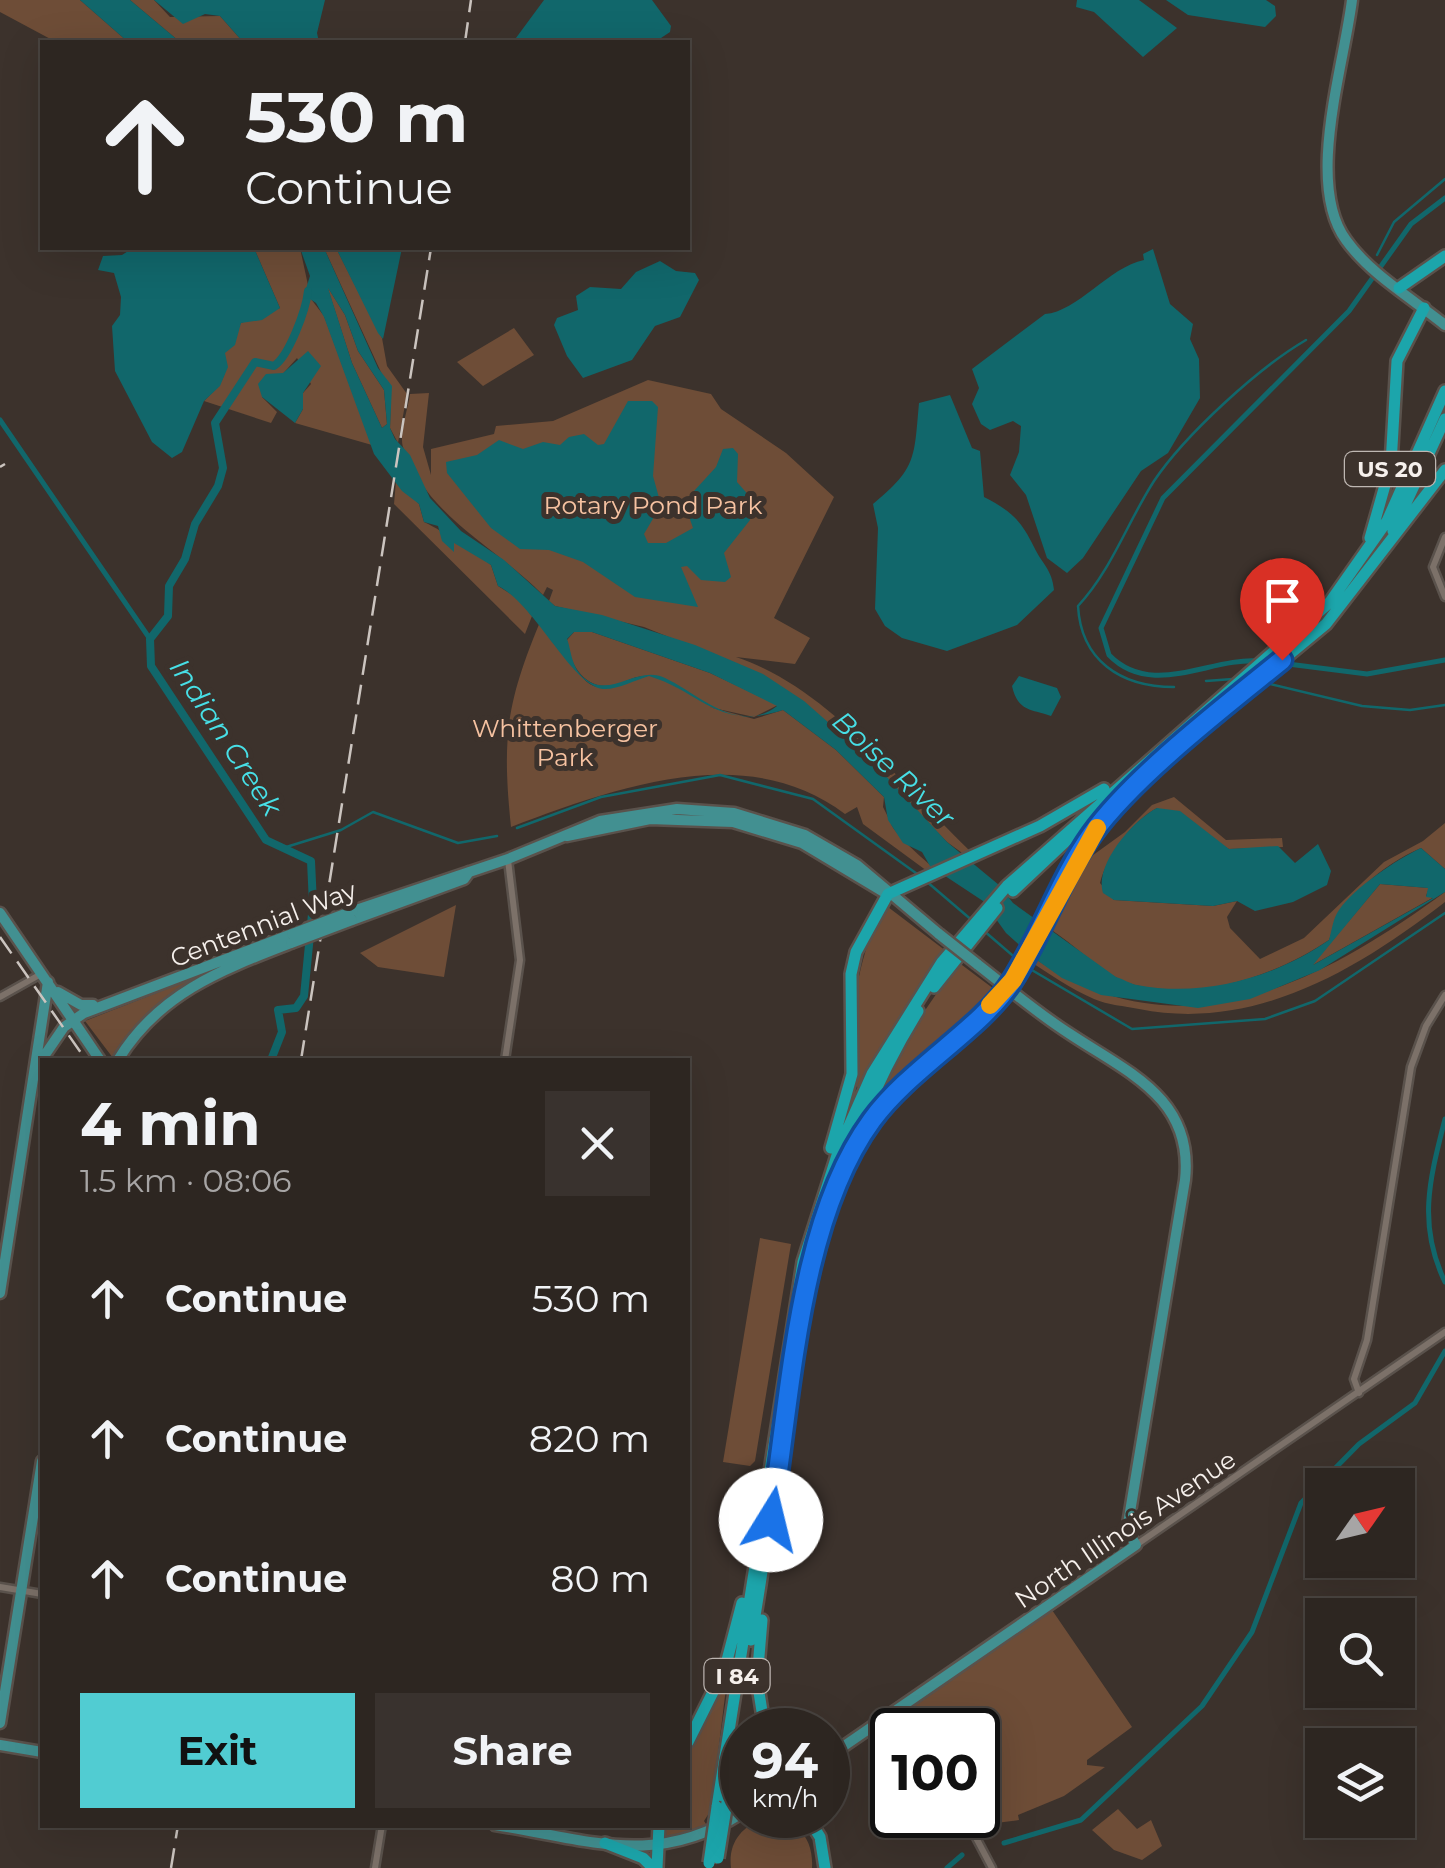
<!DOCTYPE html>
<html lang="en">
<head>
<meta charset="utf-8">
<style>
  body { margin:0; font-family:Montserrat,sans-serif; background:#39322e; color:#f1f3f6; height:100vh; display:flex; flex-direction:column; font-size:38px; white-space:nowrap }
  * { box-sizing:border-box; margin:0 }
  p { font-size:32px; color:#a7a5a5 }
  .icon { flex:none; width:55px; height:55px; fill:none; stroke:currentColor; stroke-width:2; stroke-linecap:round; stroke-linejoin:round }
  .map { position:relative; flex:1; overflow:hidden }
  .panel { position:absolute; left:40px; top:1058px; width:650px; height:770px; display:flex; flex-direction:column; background:#2d2621; border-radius:0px; box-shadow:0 10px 40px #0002,0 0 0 2px #48433f }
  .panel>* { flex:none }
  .top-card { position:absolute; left:40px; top:40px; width:650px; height:210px; border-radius:0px; box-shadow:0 10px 40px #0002,0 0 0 2px #48433f; background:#2d2621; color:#f1f3f6; overflow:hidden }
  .needle { width:65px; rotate:56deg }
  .fabs { position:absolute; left:1305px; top:1468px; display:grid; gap:20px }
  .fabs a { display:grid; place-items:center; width:110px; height:110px; border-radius:0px; background:#2d2621; box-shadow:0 10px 40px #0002,0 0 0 2px #48433f; font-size:50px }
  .speed { position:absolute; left:720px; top:1708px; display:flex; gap:20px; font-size:50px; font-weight:700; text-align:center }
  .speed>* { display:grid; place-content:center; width:130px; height:130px; border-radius:50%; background:#2d2621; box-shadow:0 10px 40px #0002,0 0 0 2px #48433f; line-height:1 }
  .speed small { font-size:25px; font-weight:400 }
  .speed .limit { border:5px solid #111; border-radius:15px; background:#fff; color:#111 }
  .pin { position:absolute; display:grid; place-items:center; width:85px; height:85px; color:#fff; margin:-102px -42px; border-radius:50% 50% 50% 0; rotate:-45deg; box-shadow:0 0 10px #0007 }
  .pin .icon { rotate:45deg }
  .me { position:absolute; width:110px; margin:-55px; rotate:9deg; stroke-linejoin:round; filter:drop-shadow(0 0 8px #0008) }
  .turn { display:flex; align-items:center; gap:35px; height:210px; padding:0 40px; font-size:45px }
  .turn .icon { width:130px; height:130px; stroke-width:2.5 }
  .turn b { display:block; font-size:70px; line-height:85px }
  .round { display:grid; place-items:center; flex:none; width:105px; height:105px; border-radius:0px; background:#39322e }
  .head { display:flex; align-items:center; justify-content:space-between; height:170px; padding:0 40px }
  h1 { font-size:60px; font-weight:700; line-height:75px }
  .button { display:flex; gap:20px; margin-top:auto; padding:20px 40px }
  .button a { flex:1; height:115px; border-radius:0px; background:#51ccd2; color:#111; font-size:40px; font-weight:700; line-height:115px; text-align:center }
  .button a+a { background:#39322e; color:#f1f3f6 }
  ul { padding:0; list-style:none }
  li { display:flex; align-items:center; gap:30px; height:140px; padding:0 40px }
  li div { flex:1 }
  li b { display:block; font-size:38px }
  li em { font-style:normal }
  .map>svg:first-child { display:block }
  .green { fill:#6e4d37 }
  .water { fill:#11676b; fill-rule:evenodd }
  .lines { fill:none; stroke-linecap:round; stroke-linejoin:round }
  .stream { stroke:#11676b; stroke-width:2.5 }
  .canal { stroke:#11676b; stroke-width:5 }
  .river { stroke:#11676b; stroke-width:8 }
  .minor-casing { stroke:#5a524c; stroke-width:11 }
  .major-casing { stroke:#5a524c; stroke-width:15 }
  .highway-casing { stroke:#5a524c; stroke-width:16 }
  .minor { stroke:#7c7169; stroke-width:6 }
  .major { stroke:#429091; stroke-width:10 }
  .highway { stroke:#1ca5ab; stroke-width:11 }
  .rail { stroke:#cbc4bf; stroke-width:2.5; stroke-dasharray:20 10; stroke-linecap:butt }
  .major-bridge-casing { stroke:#5a524c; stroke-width:15; stroke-linecap:butt }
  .highway-bridge-casing { stroke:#5a524c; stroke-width:16; stroke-linecap:butt }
  .major-bridge { stroke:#429091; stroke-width:10 }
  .highway-bridge { stroke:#1ca5ab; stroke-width:11 }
  .route-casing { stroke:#114b97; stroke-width:25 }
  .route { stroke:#1a73e8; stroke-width:18 }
  .slow { stroke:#f59e0b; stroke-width:18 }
  .labels { text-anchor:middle; stroke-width:10; stroke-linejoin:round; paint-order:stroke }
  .shield { fill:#3c322c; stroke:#beb7b2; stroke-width:2.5 }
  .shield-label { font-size:22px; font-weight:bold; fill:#f6f0ec }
  .park-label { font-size:25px; fill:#f6c2a1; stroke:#3c322c }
  .street-label { font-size:25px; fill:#f6f0ec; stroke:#3c322c }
  .water-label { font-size:28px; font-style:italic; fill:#47dfe6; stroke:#3c322c }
</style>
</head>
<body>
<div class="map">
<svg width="1445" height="1868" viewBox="0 0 1445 1868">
  <rect width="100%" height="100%" fill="#3c322c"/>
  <path class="green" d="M0 0H80L128 42H56L0 12Z
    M130 0H154L170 17 220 16 243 42H180Z
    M254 248H300L311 299 324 316 372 445 295 423 303 409V393L311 384 297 358 262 397 277 412 271 423 204 401C220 386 230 375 224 353L241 323 280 308Z
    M324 248H336L382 338 387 366 407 394 398 443 390 428 391 394Z
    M327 286 345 315 358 351 384 390 387 424 382 428 352 363Z
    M514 328 534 355 483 386 457 362Z
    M648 380 711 394 721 409 786 453 834 497 774 618 810 638 795 664 736 657C830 688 901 785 971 852L965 855 947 842 838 730 763 675 644 627 555 606 549 601 553 590 547 587 543 595C494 545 427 517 403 447 399 434 408 409 410 394L429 393 423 447 431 475V449L494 434 496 426 553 421Z
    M396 481 419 504 424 522C433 525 482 557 491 565L498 586 517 598 532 616 525 634 394 504Z
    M540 622 570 627 572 630 556 644C593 689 584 698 647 676 632 675 621 686 607 686 583 687 568 661 567 640L574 632H592L710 673 778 705 754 717 709 707 754 719 783 710 836 750 884 797 883 807 891 823 888 802 921 847 891 824C895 834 925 861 934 868L927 871 863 824 857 807 845 814C746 739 615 788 511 827 502 739 506 704 540 622Z
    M1174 797 1226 840 1282 838 1283 847 1229 849 1157 808C1132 821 1107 856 1100 883L1114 900 1213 906 1237 901 1227 917 1230 928 1260 959 1304 938 1384 862 1423 841 1445 823V869L1421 848C1380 866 1344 897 1329 940 1277 975 1201 1002 1135 985 1101 976 1077 944 1046 927L1089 858 1125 832 1152 805Z
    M1380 884 1429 888 1426 896 1434 897 1311 966Z
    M1445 892V902C1357 970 1254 1032 1139 1009 1124 1006 1108 1005 1094 999 1071 989 1049 974 1028 960L1031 956C1177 1058 1316 986 1445 892Z
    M456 905 444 977 378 967 360 953Z
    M888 907 946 951 857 1088C842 1051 858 937 888 907Z
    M958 962 998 992 882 1096 880 1090 911 1031Z
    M202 975 156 1007 113 1058 85 1021Z
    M760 1238 791 1244 755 1461 750 1466 723 1462Z
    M1052 1610 1132 1727 1087 1760V1765L1105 1767 1064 1796 1018 1815 1019 1820 980 1825 970 1815H978V1730H905L899 1716Z
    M726 1688 711 1810 704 1821 708 1827 662 1841V1825H688V1751L721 1689Z
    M1118 1809 1137 1829 1151 1820 1162 1846 1142 1860 1114 1850 1092 1830Z
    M764 1818C795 1818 814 1836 812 1868H731C728 1843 741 1827 764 1818Z"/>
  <path class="water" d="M80 0H130L180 42H128Z
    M154 0H325L317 33 319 42H243L220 16 205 14 183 24Z
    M544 0H652L671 26 670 32 655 42H513Z
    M1077 0H1139L1177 28 1143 57 1094 12 1076 7Z
    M1166 0H1266L1275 6 1276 16 1265 27 1188 15Z
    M133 248H254L280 308 262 320 241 323 235 345 225 353 228 367 220 386 204 401 182 452 172 458 152 442 115 371 112 326 120 315 121 297 114 273 98 270 103 256 122 255Z
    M300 248H324L378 368 392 386 390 428 395 439 410 455 430 498 461 531 504 560 555 606 602 615 695 645 763 674 804 701 872 761 947 842 999 885 1013 903 1116 977C1124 979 1130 984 1137 985 1205 998 1275 977 1329 940 1332 930 1333 918 1339 910 1354 888 1397 859 1421 848L1445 869V892L1320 970 1250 999 1198 1008 1101 995 1062 978 1034 958 1006 933 983 901 930 866 922 852 903 843 888 820 884 797 836 750 783 710C717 731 704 693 649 676 635 680 617 690 603 689 572 686 535 604 498 586L491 565 454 543V552L442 541 438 526 424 522 419 504 402 491 374 454 324 317 316 303 304 295 310 276ZM328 288 345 315 358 351 384 390 387 424 382 428 352 363ZM574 632H592L710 673 777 706C739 736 699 694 665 678 637 664 611 700 584 678 571 667 571 649 567 639ZM1380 884 1428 888 1426 897 1433 898 1313 965Z
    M336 248H402L383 339 378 333Z
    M1153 249 1170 304 1193 324 1190 339 1199 359 1200 398 1168 453 1141 471 1083 558 1067 573 1047 558 1026 495 1010 475 1019 452 1021 426 1013 421 990 430 981 424 972 404 979 388 972 369 1045 314C1077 312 1109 267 1144 260L1143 254Z
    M660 261 676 271 695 273 699 280 680 317 655 326 632 360 583 378 567 356 554 325 557 318 578 310 576 296 590 287 621 289 636 272Z
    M308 351 321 366 303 393V409L295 423 262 397 258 384 266 374 283 373Z
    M950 395 972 448 980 451 984 497C1011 511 1021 520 1034 547 1042 564 1052 569 1054 590L1017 625 947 651 902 638 885 626 875 609 878 528 873 504C917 468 914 458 919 403Z
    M628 401H652L658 407 653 476 661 505 644 534 648 543H666L693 528 684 502 716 467 723 449 733 448 738 454 737 482 751 498 750 520 724 553 731 577 725 582 701 580 687 566 681 567 698 607 635 597 583 562 549 550 520 549 491 528 447 473 446 462 477 455 499 440 523 449 543 442 560 445 569 437 584 434 598 445 604 444Z
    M1019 676 1057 688 1061 697 1051 716C1031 709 1018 712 1012 686Z
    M1157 808 1180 811 1229 849 1278 846 1295 863 1318 844 1331 871 1327 885 1293 902 1255 911 1237 901 1213 906 1114 900 1103 893C1094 865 1133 820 1157 808Z"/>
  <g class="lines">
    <path class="stream" d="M1377 255 1394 222 1445 179
      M1206 681 1233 679
      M1266 683 1362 706 1410 710 1445 705
      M1174 687C1120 687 1081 660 1078 606 1111 571 1128 521 1154 481 1185 435 1258 368 1306 340
      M517 828 601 797 720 775 813 799 920 876
      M283 848 341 830 373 812 458 843 497 836
      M926 881 974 922
      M983 930 1019 961
      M1025 966 1132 1029 1265 1019 1315 1001 1445 913"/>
    <path class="canal" d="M0 420 150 639
      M1259 661C1210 657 1152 699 1109 655L1101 628 1163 498 1349 311 1411 224 1445 198
      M1280 663 1367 674 1445 660
      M1445 1119C1430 1178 1417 1224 1445 1282
      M1004 1843 1081 1820 1202 1706 1252 1632 1301 1503 1359 1444 1415 1403 1445 1351
      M947 1868 962 1855"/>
    <path class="river" d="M271 1060 282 1032 278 1010 296 1008 304 996 313 904 311 861 266 840 151 666 150 639 168 616 169 586 185 559 195 524 218 486 223 468 215 423 255 362 274 366C289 356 306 310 308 291"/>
    <defs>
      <path id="minor" d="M1445 537 1433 567 1445 597
        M0 997 41 974
        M505 1060 520 960 508 860
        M1359 1393 1354 1379 1367 1340 1411 1067 1426 1026 1445 995
        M1136 1545 1445 1332
        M0 1587 42 1594
        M889 1715 900 1730
        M964 1815 992 1868
        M375 1868 382 1825"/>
      <path id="major" d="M1352 0C1344 66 1305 184 1346 240 1370 274 1413 299 1445 325
        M567 836 650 819 733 822 802 843 887 894
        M353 911 508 859 600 821 677 809 734 813 805 835 857 865 939 934
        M0 913 100 1060
        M352 920 464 879 469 872
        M58 992 81 1005H93
        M118 1060C159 993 221 970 291 943
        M38 1065 64 1027 84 1013 292 934
        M0 1293 48 982
        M0 1723 42 1461
        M0 1745 42 1752
        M828 1757 1136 1545 1127 1530 1185 1180C1194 1098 1127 1072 1070 1034 1037 1013 1008 988 977 964
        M495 1825C590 1840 656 1868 742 1813"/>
      <path id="highway" d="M1399 288 1445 256
        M1393 531 1445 419
        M1370 538 1391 464 1397 361 1424 308
        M1013 891 1081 827 1326 624 1445 470
        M934 987 997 908
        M855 1147 902 1085 1007 988 1085 844 1115 809
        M831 1148 852 1074 851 974 856 952 888 894 1040 826 1104 789
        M762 1620 757 1680 765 1730
        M751 1640C789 1420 798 1205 918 1011
        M688 1742 725 1668 742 1603
        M727 1802 733 1752
        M717 1807 803 1262 840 1146 872 1074 942 962 1007 886 1330 602 1387 521 1445 391
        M806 1815 820 1837 825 1868
        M605 1843 643 1858 653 1868
        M657 1868 659 1825"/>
    </defs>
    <use href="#minor" class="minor-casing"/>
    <use href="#major" class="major-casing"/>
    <use href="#highway" class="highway-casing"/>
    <use href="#minor" class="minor"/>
    <use href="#major" class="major"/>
    <use href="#highway" class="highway"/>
    <path class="rail" d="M465 42 471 0
      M0 467 5 464
      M0 937 86 1060
      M301 1060 431 248
      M171 1868 178 1825"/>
    <defs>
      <path id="major-bridge" d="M292 934 353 911
        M939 934 977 964
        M291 943 352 920"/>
      <path id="highway-bridge" d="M718 1858 727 1802
        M709 1863 717 1807"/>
    </defs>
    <use href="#major-bridge" class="major-bridge-casing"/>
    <use href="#highway-bridge" class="highway-bridge-casing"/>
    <use href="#major-bridge" class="major-bridge"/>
    <use href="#highway-bridge" class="highway-bridge"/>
  </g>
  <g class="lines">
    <defs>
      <path id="route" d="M771 1520C791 1396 798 1221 872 1120 910 1068 981 1029 1012 981 1042 934 1060 879 1092 834 1134 776 1224 707 1282 660"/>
    </defs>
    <use href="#route" class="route-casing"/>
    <use href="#route" class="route"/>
    <path class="slow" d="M990 1005 1013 980 1097 828"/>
  </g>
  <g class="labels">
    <g class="shield">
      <rect x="1345" y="452" width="90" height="34" rx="8"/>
      <rect x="704.5" y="1659" width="65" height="34" rx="8"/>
    </g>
    <g class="shield-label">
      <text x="1390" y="477">US 20</text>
      <text x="737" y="1684">I 84</text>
    </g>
    <g class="park-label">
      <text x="653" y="514">Rotary Pond Park</text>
      <text x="565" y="737">Whittenberger<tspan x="565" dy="29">Park</tspan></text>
    </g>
    <g class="street-label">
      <text transform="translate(263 924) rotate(-21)" y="9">Centennial Way</text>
      <text transform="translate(1125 1529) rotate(-34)" y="9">North Illinois Avenue</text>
    </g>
    <g class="water-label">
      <text transform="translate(226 737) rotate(57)" y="10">Indian Creek</text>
      <text transform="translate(894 769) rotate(43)" y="10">Boise River</text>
    </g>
  </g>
</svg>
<div class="fabs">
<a><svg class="needle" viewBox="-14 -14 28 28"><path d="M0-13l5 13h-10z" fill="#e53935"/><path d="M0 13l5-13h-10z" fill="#a7a5a5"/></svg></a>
<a><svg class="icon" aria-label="search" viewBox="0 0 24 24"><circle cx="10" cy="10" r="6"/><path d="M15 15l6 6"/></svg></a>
<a><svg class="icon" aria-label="layers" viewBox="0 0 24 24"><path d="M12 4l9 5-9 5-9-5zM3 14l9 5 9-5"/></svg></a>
</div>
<div class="speed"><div>94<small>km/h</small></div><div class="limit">100</div></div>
<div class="pin" style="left:1282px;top:660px;background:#d93025"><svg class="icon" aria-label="arrive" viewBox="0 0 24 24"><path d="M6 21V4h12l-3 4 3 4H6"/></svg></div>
<svg class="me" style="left:771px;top:1520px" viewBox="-20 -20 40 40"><circle r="19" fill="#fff"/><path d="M0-13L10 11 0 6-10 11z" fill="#1a73e8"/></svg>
<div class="top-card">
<div class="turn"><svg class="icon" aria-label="ahead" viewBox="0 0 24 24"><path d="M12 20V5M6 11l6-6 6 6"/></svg><div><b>530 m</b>Continue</div></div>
</div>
<section class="panel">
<div class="head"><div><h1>4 min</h1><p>1.5 km · 08:06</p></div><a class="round"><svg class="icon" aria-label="close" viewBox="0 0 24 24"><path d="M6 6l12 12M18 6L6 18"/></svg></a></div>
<ul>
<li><svg class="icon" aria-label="ahead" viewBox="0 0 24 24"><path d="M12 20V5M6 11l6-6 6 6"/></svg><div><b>Continue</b></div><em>530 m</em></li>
<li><svg class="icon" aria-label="ahead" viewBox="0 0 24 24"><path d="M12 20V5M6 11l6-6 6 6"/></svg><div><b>Continue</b></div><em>820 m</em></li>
<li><svg class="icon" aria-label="ahead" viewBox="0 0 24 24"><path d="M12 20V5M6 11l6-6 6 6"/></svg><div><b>Continue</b></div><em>80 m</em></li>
</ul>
<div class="button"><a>Exit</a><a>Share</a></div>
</section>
</div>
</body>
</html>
